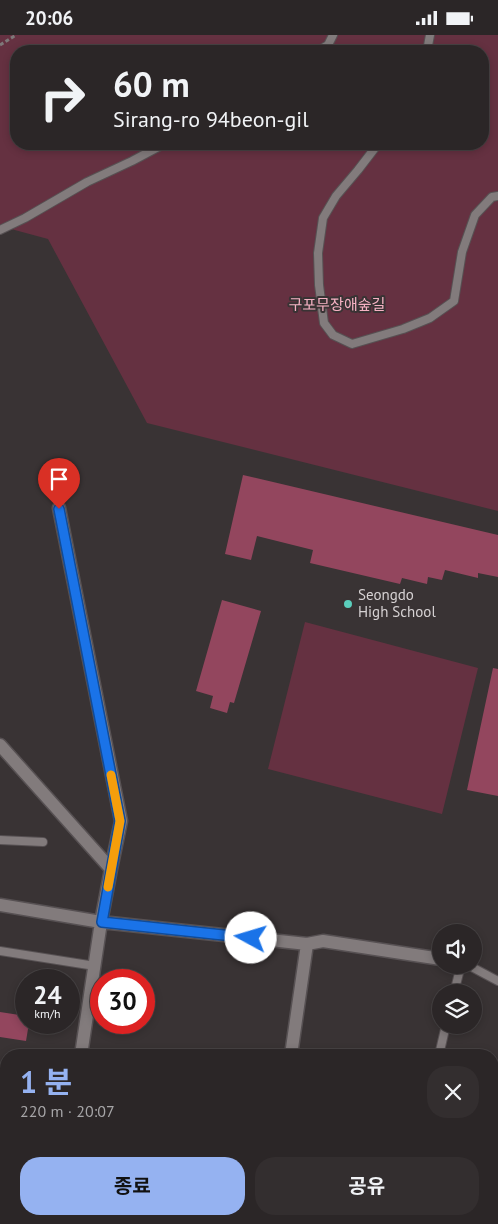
<!DOCTYPE html>
<html lang="ko">
<head>
<meta charset="utf-8">
<style>
  body { margin:0; font-family:"PT Sans","Noto Sans KR",sans-serif; background:#332e2f; color:#f1f3f6; height:100vh; display:flex; flex-direction:column; font-size:19px; white-space:nowrap }
  * { box-sizing:border-box; margin:0 }
  p { font-size:16px; color:#a6a5a7 }
  .icon { flex:none; width:28px; height:28px; fill:none; stroke:currentColor; stroke-width:2; stroke-linecap:round; stroke-linejoin:round }
  .map { position:relative; flex:1; overflow:hidden }
  .sheet { position:absolute; left:0px; top:1014px; width:499px; height:176px; display:flex; flex-direction:column; background:#2b2627; border-radius:20px 20px 0 0; box-shadow:0 2px 8px #0003,0 0 0 1px #474344 }
  .sheet>* { flex:none }
  .guide { position:absolute; left:10px; top:10px; width:479px; height:105px; border-radius:20px; box-shadow:0 2px 8px #0003,0 0 0 1px #474344; background:#2b2627; color:#f1f3f6; overflow:hidden }
  .tools { position:absolute; left:432px; top:889px; display:grid; gap:10px }
  .tools a { display:grid; place-items:center; width:50px; height:50px; border-radius:50%; background:#2b2627; box-shadow:0 2px 8px #0003,0 0 0 1px #474344; font-size:25px }
  .speed { position:absolute; left:15px; top:934px; display:flex; gap:10px; font-size:25px; font-weight:700; text-align:center }
  .speed>* { display:grid; place-content:center; width:65px; height:65px; border-radius:50%; background:#2b2627; box-shadow:0 2px 8px #0003,0 0 0 1px #474344; line-height:1 }
  .speed small { font-size:12px; font-weight:400 }
  .speed .limit { border:8px solid #d22; background:#fff; color:#111 }
  .pin { position:absolute; display:grid; place-items:center; width:42px; height:42px; color:#fff; margin:-51px -21px; border-radius:50% 50% 50% 0; rotate:-45deg; box-shadow:0 0 5px #0007 }
  .pin .icon { rotate:45deg }
  .me { position:absolute; width:55px; margin:-28px; rotate:276deg; stroke-linejoin:round; filter:drop-shadow(0 0 4px #0008) }
  .turn { display:flex; align-items:center; gap:18px; height:105px; padding:0 20px; font-size:22px }
  .turn .icon { width:65px; height:65px; stroke-width:2.5 }
  .turn b { display:block; font-size:35px; line-height:42px }
  .round { display:grid; place-items:center; flex:none; width:52px; height:52px; border-radius:20px; background:#332e2f }
  .headline { display:flex; align-items:center; justify-content:space-between; height:85px; padding:0 20px }
  h1 { font-size:30px; font-weight:700; line-height:38px; color:#95b2f1 }
  .cta { display:flex; gap:10px; margin-top:auto; padding:10px 20px }
  .cta a { flex:1; height:58px; border-radius:20px; background:#95b2f1; color:#111; font-size:20px; font-weight:700; line-height:58px; text-align:center }
  .cta a+a { background:#332e2f; color:#f1f3f6 }
  .status { display:flex; justify-content:space-between; align-items:center; height:35px; padding:0 25px; background:#2b2627; direction:ltr }
  .status svg { height:14px; fill:currentColor }
  .map>svg:first-child { display:block }
  .green { fill:#653141; fill-rule:evenodd }
  .building { fill:#93465e }
  .lines { fill:none; stroke-linecap:round; stroke-linejoin:round }
  .lane-casing { stroke:#575153; stroke-width:10 }
  .street-casing { stroke:#575153; stroke-width:15 }
  .path { stroke:#7e7879; stroke-width:3; stroke-dasharray:4 2.5; stroke-linecap:butt }
  .lane { stroke:#827b7c; stroke-width:8 }
  .street { stroke:#827b7c; stroke-width:12 }
  .route-casing { stroke:#114b97; stroke-width:12 }
  .route { stroke:#1a73e8; stroke-width:9 }
  .slow { stroke:#f59e0b; stroke-width:9 }
  .poi-dot { fill:#5bcebc; stroke:#393334; stroke-width:2 }
  .labels { text-anchor:middle; stroke-width:4; stroke-linejoin:round; paint-order:stroke }
  .park-label { font-size:15px; fill:#f6b2c4; stroke:#393334 }
  .poi-label { font-size:15px; fill:#d6d2d3; stroke:#393334; text-anchor:start }
</style>
</head>
<body>
<div class="status"><b>20:06</b><svg viewBox="0 0 49 12"><path d="M0 12V9h3v3zM5 12V6h3v6zM10 12V3h3v9zM15 12V0h3v12zM26 1h20v11H26zM47 4h2v5h-2z"/></svg></div>
<div class="map">
<svg width="498" height="1189" viewBox="0 0 498 1189">
  <rect width="100%" height="100%" fill="#393334"/>
  <path class="green" d="M0 0H498V476L147 388 48 204 0 191ZM16 16H482V109H16Z
    M305 587 478 633 442 779 268 734Z"/>
  <path class="building" d="M243 440 498 500V542L478 538V543L445 535 442 545 428 542 427 549 402 543 400 549 310 528 313 515 257 501 251 525 225 519Z
    M222 565 261 576 234 668 230 667 227 678 210 673 213 661 196 656Z
    M493 633 498 634V761L467 755Z
    M0 977 26 981V988H29L26 1006 0 1002Z"/>
  <g class="lines">
    <defs>
      <path id="lane" d="M318 16 328 10 333 0
        M427 16 430 0
        M378 109 358 135 336 161 323 183 318 218 319 250 324 288 333 300 352 309 403 294 430 283 454 266 462 217 475 180 492 162 498 161
        M0 195 25 183 87 147 132 126 164 109
        M0 805 43 807
        M0 916 95 931
        M468 930 498 946
        M454 958 461 930
        M439 1020 446 990
        M0 1156 6 1153
        M188 1189 193 1184"/>
      <path id="street" d="M59 473 121 786 111 834
        M0 710 111 834 101 887 81 1020
        M0 870 101 887 307 909 323 906 441 924
        M291 1020 307 909
        M54 1189 55 1184
        M260 1189 264 1184
        M341 1189 346 1184"/>
    </defs>
    <use href="#lane" class="lane-casing"/>
    <use href="#street" class="street-casing"/>
    <path class="path" d="M0 10 16 0"/>
    <use href="#lane" class="lane"/>
    <use href="#street" class="street"/>
  </g>
  <g class="lines">
    <defs>
      <path id="route" d="M59 474 120 786 102 887 251 903"/>
    </defs>
    <use href="#route" class="route-casing"/>
    <use href="#route" class="route"/>
    <path class="slow" d="M108 852 120 786 111 740"/>
  </g>
  <circle class="poi-dot" cx="348" cy="569" r="5"/>
  <g class="labels">
    <g class="park-label">
      <text x="337" y="275">구포무장애숲길</text>
    </g>
    <g class="poi-label">
      <text x="358" y="565">Seongdo<tspan x="358" dy="17">High School</tspan></text>
    </g>
  </g>
</svg>
<div class="tools">
<a><svg class="icon" aria-label="sound" viewBox="0 0 24 24"><path d="M4 9h4l5-4v14l-5-4H4zM17 9q2 3 0 6"/></svg></a>
<a><svg class="icon" aria-label="layers" viewBox="0 0 24 24"><path d="M12 4l9 5-9 5-9-5zM3 14l9 5 9-5"/></svg></a>
</div>
<div class="speed"><div>24<small>km/h</small></div><div class="limit">30</div></div>
<div class="pin" style="left:59px;top:474px;background:#d93025"><svg class="icon" aria-label="arrive" viewBox="0 0 24 24"><path d="M6 21V4h12l-3 4 3 4H6"/></svg></div>
<svg class="me" style="left:251px;top:903px" viewBox="-20 -20 40 40"><circle r="19" fill="#fff"/><path d="M0-13L10 11 0 6-10 11z" fill="#1a73e8"/></svg>
<div class="guide">
<div class="turn"><svg class="icon" aria-label="right" viewBox="0 0 24 24"><path d="M7 20v-9h11M14 6l5 5-5 5"/></svg><div><b>60 m</b>Sirang-ro 94beon-gil</div></div>
</div>
<section class="sheet">
<div class="headline"><div><h1>1 분</h1><p>220 m · 20:07</p></div><a class="round"><svg class="icon" aria-label="close" viewBox="0 0 24 24"><path d="M6 6l12 12M18 6L6 18"/></svg></a></div>
<div class="cta"><a>종료</a><a>공유</a></div>
</section>
</div>
</body>
</html>
